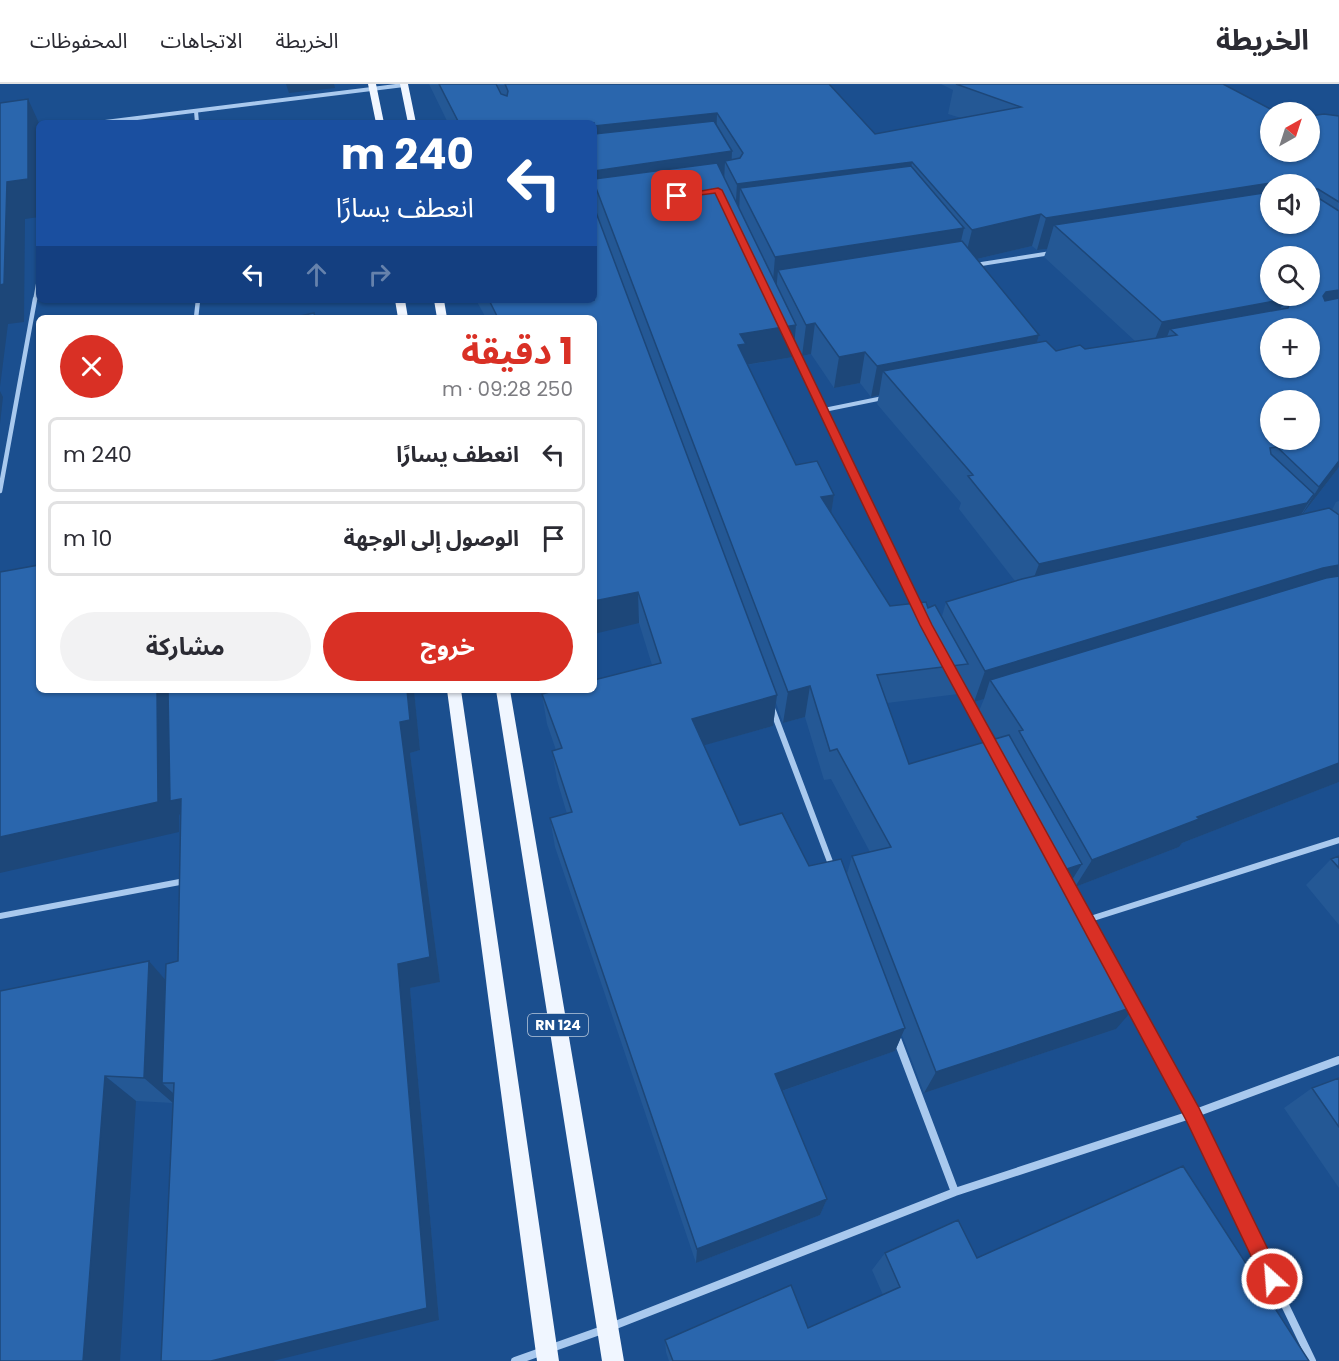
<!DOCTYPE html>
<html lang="ar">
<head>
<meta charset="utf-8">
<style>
  body { margin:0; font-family:Poppins,"Noto Sans Arabic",sans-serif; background:#f2f2f3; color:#2b2b33; direction:rtl; height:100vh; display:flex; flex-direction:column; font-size:22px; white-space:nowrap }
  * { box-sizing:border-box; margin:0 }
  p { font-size:20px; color:#7c7c81 }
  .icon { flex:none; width:33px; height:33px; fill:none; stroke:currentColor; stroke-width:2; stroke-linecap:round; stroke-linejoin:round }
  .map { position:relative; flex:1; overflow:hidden; direction:ltr }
  .details { position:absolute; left:36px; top:231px; width:561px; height:378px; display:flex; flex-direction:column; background:#fff; border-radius:9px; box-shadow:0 2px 4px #0004; direction:rtl }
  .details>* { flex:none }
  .banner { position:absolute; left:36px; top:36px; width:561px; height:183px; border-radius:9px; box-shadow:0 2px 4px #0004; direction:rtl; background:#1a4fa0; color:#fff; overflow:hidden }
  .needle { width:39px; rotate:39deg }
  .buttons { position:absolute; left:1260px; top:18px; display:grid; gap:12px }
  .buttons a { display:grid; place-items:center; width:60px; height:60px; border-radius:50%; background:#fff; box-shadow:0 2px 4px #0004; font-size:30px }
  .pin { position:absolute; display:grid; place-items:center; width:51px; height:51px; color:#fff; margin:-26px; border-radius:12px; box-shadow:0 3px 9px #0006 }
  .me { position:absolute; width:66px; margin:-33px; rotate:334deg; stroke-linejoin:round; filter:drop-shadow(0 0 4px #0008) }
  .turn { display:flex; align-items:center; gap:21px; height:126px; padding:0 24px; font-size:27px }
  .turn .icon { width:78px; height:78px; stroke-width:2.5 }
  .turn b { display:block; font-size:42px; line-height:51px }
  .lanes { display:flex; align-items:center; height:57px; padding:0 24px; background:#0003; justify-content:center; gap:30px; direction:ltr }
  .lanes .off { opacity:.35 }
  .round { display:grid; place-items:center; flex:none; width:63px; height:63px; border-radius:32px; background:#f2f2f3 }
  .head { display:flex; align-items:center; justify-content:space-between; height:102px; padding:0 24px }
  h1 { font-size:36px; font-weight:700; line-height:45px; color:#d93025 }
  .cta { display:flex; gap:12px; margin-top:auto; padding:12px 24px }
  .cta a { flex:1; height:69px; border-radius:36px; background:#d93025; color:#fff; font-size:24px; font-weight:700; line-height:69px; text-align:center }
  .cta a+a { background:#f2f2f3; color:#2b2b33 }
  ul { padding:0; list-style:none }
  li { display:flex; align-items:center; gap:18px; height:75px; margin:0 12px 9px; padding:0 12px; border:3px solid #e1e1e2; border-radius:9px }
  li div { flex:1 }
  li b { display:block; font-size:22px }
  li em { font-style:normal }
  header { display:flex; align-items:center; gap:36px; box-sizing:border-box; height:84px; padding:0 30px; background:#fff; border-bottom:2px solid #e1e1e2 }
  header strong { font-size:28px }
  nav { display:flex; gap:33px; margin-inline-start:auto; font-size:21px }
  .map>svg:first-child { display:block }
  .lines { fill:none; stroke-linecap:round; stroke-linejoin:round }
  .lane { stroke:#a9c9ee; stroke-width:4 }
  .street-far3 { stroke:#a9c9ee; stroke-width:4 }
  .street-far2 { stroke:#a9c9ee; stroke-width:4.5 }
  .street-far1 { stroke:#a9c9ee; stroke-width:6 }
  .street { stroke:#a9c9ee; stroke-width:8 }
  .primary { fill:#f0f6ff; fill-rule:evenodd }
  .wall { fill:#245895; fill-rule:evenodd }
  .shaded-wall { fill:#1d4779 }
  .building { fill:#2a66ad; stroke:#1d4779; stroke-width:1.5; fill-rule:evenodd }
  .route { fill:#d93025; stroke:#8d1f18; stroke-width:1.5 }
  .labels { text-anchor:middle; stroke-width:6; stroke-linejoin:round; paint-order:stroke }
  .shield { fill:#1b4f8f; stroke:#bbcadd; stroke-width:1.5 }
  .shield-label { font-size:14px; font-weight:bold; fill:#fff }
</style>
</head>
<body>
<header>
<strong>الخريطة</strong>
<nav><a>الخريطة</a><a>الاتجاهات</a><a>المحفوظات</a></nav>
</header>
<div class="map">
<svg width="1339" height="1277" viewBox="0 0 1339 1277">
  <rect width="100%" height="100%" fill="#1b4f8f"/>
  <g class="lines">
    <path class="lane" d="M824 326 883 314"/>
    <path class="street-far3" d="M196 27 197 39
      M97 39 404 1
      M975 181 1051 169
      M35 216 39 194"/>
    <path class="street-far2" d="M196 234 198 216
      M792 257 902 490
      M0 407 35 215"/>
    <path class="street-far1" d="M901 489 918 525
      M957 597 992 662
      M772 624 832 783
      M1064 795 1087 837
      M0 832 185 797
      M1087 836 1339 756"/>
    <path class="street" d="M1086 836 1099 860
      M1132 919 1193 1030 1312 1277
      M955 1108 1193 1030 1339 976
      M515 1277 608 1244 955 1108 896 952"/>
    <path class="primary" d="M368 0H376L384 39H376Z
      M400 0H408L416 39H408Z
      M395 216H405L408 234H398Z
      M434 216H444L447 234H437Z
      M447 606H461L559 1277H537Z
      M496 606H510L624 1277H602Z"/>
  </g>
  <path class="wall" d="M429 0H829L875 50 961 34 948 30 953 6 941 0H1223L1270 68 1339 32V383L1304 429 1332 426 1336 418 1339 417V698L1182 759 1179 763 1075 803 1072 796 1067 804 1116 945 924 1009 902 951 895 967 782 1007 827 1115 820 1131 696 1179 555 763 550 734 567 730 557 696 552 667 556 666 547 640 542 610 652 581 639 539 594 234H486L476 216H594V39H448ZM1270 100H1310L1270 140ZM1032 162 1037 166 1047 165 1044 173 1135 257 1085 265 1056 267 1037 258 1039 251 977 175ZM795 256 802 272 811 270 834 304 860 299 871 313 879 311 877 320 961 419 959 425 1015 497 946 518 942 532 928 524 890 522 831 429 834 411 796 381 747 281 793 273ZM963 597 974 618 984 615 979 627 996 654 909 680 887 619 958 610ZM776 619 783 639 805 633 824 696 831 695 870 768 852 772 847 790 809 782 740 741 704 661 773 642Z
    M39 606H414L420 666 410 669 440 898 410 904 439 1236 173 1019 136 1017 0 907 149 877 165 896 178 877 181 733 179 730V748Z
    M1339 772V841L1306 801 1331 775Z
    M1339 994V1104L1284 1024 1312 1004Z
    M885 1169 977 1174 1309 1277H669L666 1268 665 1256 808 1244 883 1211 872 1186Z"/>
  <path class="shaded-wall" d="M286 0H334L335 4 289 9Z
    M28 15 39 39V133L25 135 24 238 8 240 0 303V201L7 98Z
    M717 29 716 59 594 73V42Z
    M732 67 731 89 725 77 724 99 596 104 594 103V87Z
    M912 78 907 109 740 104 739 131 735 132 737 100Z
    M1284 97 1282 100H1270V126L1054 141 1047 165 1037 166 1046 134Z
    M1041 130 1032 162 964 178 972 146Z
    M964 144 956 179 778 186 776 208 772 209 775 173Z
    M1339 206V233L1306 244 1323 212 1326 208Z
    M1285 215 1269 248 1177 251 1170 245 1161 268 1149 270 1162 238Z
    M815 239 811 270 802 272 806 241Z
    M796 241 793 273 745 281 738 261 740 250Z
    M1039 251 1030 282 883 287 879 311 871 313 877 282Z
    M865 268 860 299 834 304 839 273Z
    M0 307 3 313 0 340Z
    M1339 377V383L1299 435 1319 403Z
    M1314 410 1294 442 1027 512 1039 480Z
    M834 411 829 443 821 413Z
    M1339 481V507L990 596 984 615 974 618 985 587 1323 484Z
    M638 508 639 539 594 550V517Z
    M810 602 805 633 783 639 788 608Z
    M157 606H175L181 715 190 746 179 730V748L0 789V753Z
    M407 606H414L420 666 410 669 440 898 410 904 439 1236 273 1277H211L398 880 400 638Z
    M777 611 773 642 691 665 692 635Z
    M1339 679V698L1182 759 1179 763 1075 803 1092 776 1197 733Z
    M1082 780 1065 807 1058 788Z
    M149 877 175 907 162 999 173 1009V1019L144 994Z
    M1136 922 1116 945 924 1009 936 988Z
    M905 944 895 967 770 1011 775 990Z
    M105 992 136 1017 120 1277H83Z
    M827 1115 820 1131 696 1179 697 1165Z"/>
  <path class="building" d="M439 0H496L501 10 507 12 508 7 505 0H829L875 50 1021 23 956 0H1223L1276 28H1270V68H1310V32L1324 30 1339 32V118L1318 105H1314L1312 110 1339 127V206L1326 208 1323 212 1325 217 1339 214V377L1319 403 1277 363 1270 364 1271 370 1314 410 1307 419 1039 480 968 392 973 391 883 287 1046 257 1056 267 1080 261 1085 265 1177 251 1170 245 1288 224 1290 218 1285 215 1162 238 1054 141 1270 108V140H1310V100H1287L1288 99 1284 97 1046 134 1041 130 972 146 912 78 737 100 725 77 740 74 743 69 717 29 594 42V39H459ZM1270 172H1310V212H1270ZM1270 244H1310V284H1270ZM1270 316H1310V356H1270Z
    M28 15V95L7 98 4 200 0 201V19Z
    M714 37 732 67 594 87V50Z
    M717 79 796 241 740 250 746 260 738 261 796 381 817 377 834 411 821 413 890 522 926 518 928 524 935 521 968 580 877 591 909 680 1009 651 1082 780 1058 788 1136 922 936 988 852 772 891 763 837 665 830 667 810 602 788 608 596 104 594 103V95Z
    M911 82 964 144 775 173 740 104Z
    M594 123 777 611 692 635 740 741 782 729 809 782 841 775 905 944 775 990 827 1115 697 1165 550 734 572 728 552 667 562 664 542 610 557 606H594V596L661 579 638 508 594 517V234H498L489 216H594Z
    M962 157 1039 251 877 282 865 268 839 273 815 239 806 241 778 186Z
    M314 229 315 234H291Z
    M1329 424 1339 431V481L1323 484 985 587 946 518 1022 495Z
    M39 481V606H157L158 718 0 753V488Z
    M1339 492V679L1197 733 1199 735 1092 776 1019 647 1023 646 990 596 1326 494Z
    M168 606H407L410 636 400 638 430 873 398 880 427 1224 211 1277H161L174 999H162L166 880 178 877 181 715 170 717Z
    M1339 772V784L1331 775Z
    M149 877 144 994 105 992 83 1277H0V907Z
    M1339 994V1043L1312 1004Z
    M1183 1082 1309 1277H673L665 1256 791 1201 808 1244 900 1203 885 1169 958 1136 977 1174Z"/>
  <path class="route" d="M718 104 722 106 932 541 1199 1024 1279 1188 1282 1195 1279 1201 1272 1204 1265 1201 1186 1036 920 541 715 109 677 114 672 112Z"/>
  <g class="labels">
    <rect class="shield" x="528" y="930" width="60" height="22" rx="4.5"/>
    <g class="shield-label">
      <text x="558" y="946">RN 124</text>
    </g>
  </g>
</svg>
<div class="buttons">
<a><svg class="needle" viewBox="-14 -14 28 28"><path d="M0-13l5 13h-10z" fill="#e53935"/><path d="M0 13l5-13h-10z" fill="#7c7c81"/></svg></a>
<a><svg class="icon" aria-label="sound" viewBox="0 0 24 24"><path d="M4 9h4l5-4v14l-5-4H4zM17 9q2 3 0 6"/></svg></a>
<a><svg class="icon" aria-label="search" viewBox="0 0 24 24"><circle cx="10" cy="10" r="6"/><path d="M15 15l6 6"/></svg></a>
<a>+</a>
<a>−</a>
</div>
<div class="pin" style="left:677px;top:112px;background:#d93025"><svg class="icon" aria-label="arrive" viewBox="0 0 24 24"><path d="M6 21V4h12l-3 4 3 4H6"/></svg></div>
<svg class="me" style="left:1272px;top:1195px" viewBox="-20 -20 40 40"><circle r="17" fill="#d93025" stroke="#fff" stroke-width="3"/><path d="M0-11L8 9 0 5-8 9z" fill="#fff"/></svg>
<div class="banner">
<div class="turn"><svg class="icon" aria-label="left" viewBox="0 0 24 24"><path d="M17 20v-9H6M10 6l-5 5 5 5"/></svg><div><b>240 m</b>انعطف يسارًا</div></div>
<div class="lanes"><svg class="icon" aria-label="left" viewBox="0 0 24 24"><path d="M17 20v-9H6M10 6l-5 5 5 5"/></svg><svg class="icon off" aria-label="ahead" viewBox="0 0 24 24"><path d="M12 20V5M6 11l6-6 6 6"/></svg><svg class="icon off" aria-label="right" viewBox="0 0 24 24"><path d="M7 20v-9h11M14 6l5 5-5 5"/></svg></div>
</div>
<section class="details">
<div class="head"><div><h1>1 دقيقة</h1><p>250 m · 09:28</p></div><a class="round" style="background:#d93025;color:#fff"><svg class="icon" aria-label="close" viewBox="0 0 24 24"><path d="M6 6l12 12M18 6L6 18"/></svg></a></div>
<ul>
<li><svg class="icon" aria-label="left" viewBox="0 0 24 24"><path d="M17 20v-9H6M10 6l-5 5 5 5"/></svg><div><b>انعطف يسارًا</b></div><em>240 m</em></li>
<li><svg class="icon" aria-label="arrive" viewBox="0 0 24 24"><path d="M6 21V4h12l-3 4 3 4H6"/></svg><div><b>الوصول إلى الوجهة</b></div><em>10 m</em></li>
</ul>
<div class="cta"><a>خروج</a><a>مشاركة</a></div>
</section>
</div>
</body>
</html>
